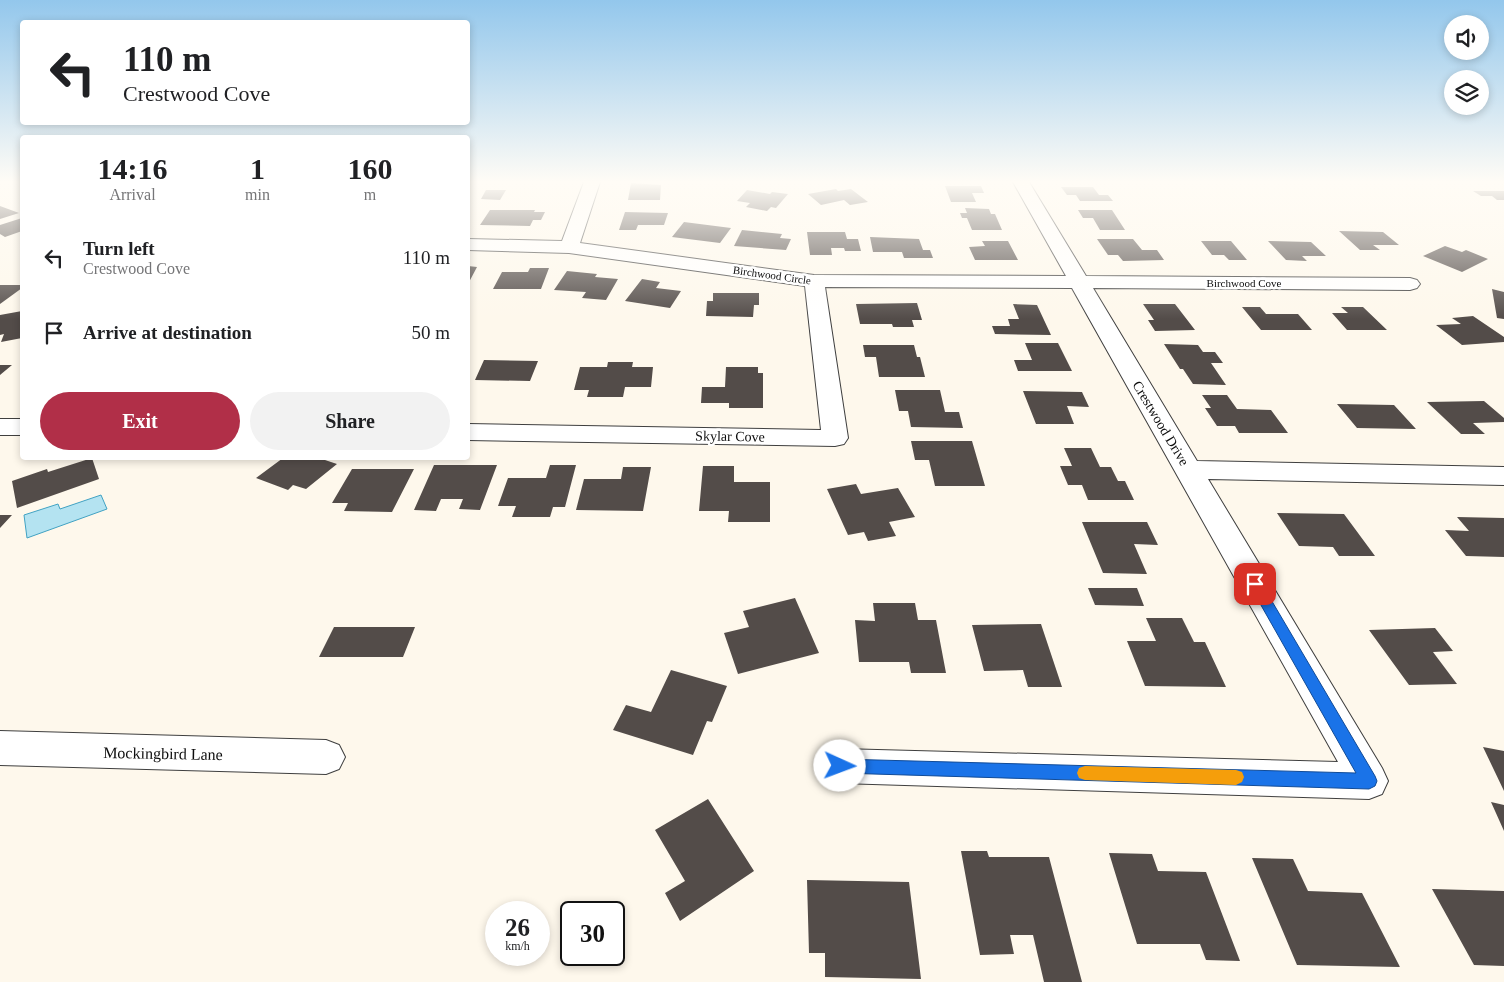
<!DOCTYPE html>
<html lang="en">
<head>
<meta charset="utf-8">
<style>
  body { margin:0; font-family:Georgia,serif; background:#f2f2f2; color:#202124; height:100vh; display:flex; flex-direction:column; font-size:19px; white-space:nowrap }
  * { box-sizing:border-box; margin:0 }
  p { font-size:16px; color:#757577 }
  .icon { flex:none; width:28px; height:28px; fill:none; stroke:currentColor; stroke-width:2; stroke-linecap:round; stroke-linejoin:round }
  .map { position:relative; flex:1; overflow:hidden }
  .panel { position:absolute; left:20px; top:135px; width:450px; height:325px; display:flex; flex-direction:column; background:#fff; border-radius:5px; box-shadow:0 2px 8px #0003 }
  .panel>* { flex:none }
  .hud { position:absolute; left:20px; top:20px; width:450px; height:105px; border-radius:5px; box-shadow:0 2px 8px #0003; background:#fff; color:#202124; overflow:hidden }
  .fabs { position:absolute; left:1444px; top:15px; display:grid; gap:10px }
  .fabs a { display:grid; place-items:center; width:45px; height:45px; border-radius:50%; background:#fff; box-shadow:0 2px 8px #0003; font-size:25px }
  .speed { position:absolute; left:485px; top:901px; display:flex; gap:10px; font-size:25px; font-weight:700; text-align:center }
  .speed>* { display:grid; place-content:center; width:65px; height:65px; border-radius:50%; background:#fff; box-shadow:0 2px 8px #0003; line-height:1 }
  .speed small { font-size:12px; font-weight:400 }
  .speed .limit { border:2px solid #111; border-radius:8px; background:#fff; color:#111 }
  .pin { position:absolute; display:grid; place-items:center; width:42px; height:42px; color:#fff; margin:-21px; border-radius:10px; box-shadow:0 2px 8px #0006 }
  .me { position:absolute; width:55px; margin:-28px; rotate:92deg; stroke-linejoin:round; filter:drop-shadow(0 0 4px #0008) }
  .turn { display:flex; align-items:center; gap:18px; height:105px; padding:0 20px; font-size:22px }
  .turn .icon { width:65px; height:65px; stroke-width:2.5 }
  .turn b { display:block; font-size:35px; line-height:42px }
  .eta { display:flex; justify-content:space-evenly; align-items:center; height:85px; text-align:center }
  .eta b { font-size:30px; font-weight:700; line-height:35px }
  .button { display:flex; gap:10px; margin-top:auto; padding:10px 20px }
  .button a { flex:1; height:58px; border-radius:30px; background:#b12f48; color:#fff; font-size:20px; font-weight:700; line-height:58px; text-align:center }
  .button a+a { background:#f2f2f2; color:#202124 }
  ul { padding:0; list-style:none }
  li { display:flex; align-items:center; gap:15px; height:75px; padding:0 20px }
  li div { flex:1 }
  li b { display:block; font-size:19px }
  li em { font-style:normal }
  .map>svg:first-child { display:block }
  .water { fill:#b4e3f1; stroke:#41a2c3 }
  .building { fill:#534c49 }
  .lines { fill:none; stroke-linecap:round; stroke-linejoin:round }
  .minor-casing { stroke:#3f3f3f; stroke-width:2 }
  .minor { fill:#fff; fill-rule:evenodd }
  .route { fill:#1a73e8; stroke:#114b97 }
  .slow { fill:#f59e0b }
  .labels { text-anchor:middle; stroke-width:5; stroke-linejoin:round; paint-order:stroke }
  .far-street-label { font-size:11px; fill:#0c0c0c; stroke:#fff }
  .street-label { font-size:14px; fill:#0c0c0c; stroke:#fff }
  .near-street-label { font-size:16px; fill:#0c0c0c; stroke:#fff }
</style>
</head>
<body>
<div class="map">
<svg width="1504" height="982" viewBox="0 0 1504 982">
  <rect width="100%" height="100%" fill="#fef8ec"/>
  <path class="water" d="M101 495 107 509 27 538 24 515 58 504 60 509Z"/>
  <path class="building" d="M631 183 661 185 660 200H628Z
    M945 186H981L984 193H972L976 202H951Z
    M1061 187H1093L1099 195H1108L1113 201H1080L1076 195H1067Z
    M836 189 838 191 851 189 868 202 850 205 844 200 821 205 808 194Z
    M486 190H506L500 200 481 199Z
    M747 190 770 194 772 192 788 194 776 208 771 207 767 211 746 207 750 203 737 201Z
    M1473 191H1504V200H1497L1492 196H1481Z
    M0 206 19 213 0 219Z
    M965 208 989 209 991 214H995L1002 230H972L967 218H962L960 213H967Z
    M490 210H535L534 212H545L541 220H533L530 226 480 225Z
    M1078 210H1112L1125 230H1100L1093 218H1083Z
    M625 212 668 213 664 225H638L636 230H619Z
    M22 218V231L5 237 0 234V225Z
    M684 222 731 228 720 243 672 237Z
    M742 230 782 234 780 238 791 239 786 250 734 246Z
    M1339 231 1383 232 1399 245H1373L1380 250H1360Z
    M807 232H845L847 239H858L861 251H845L844 248H831L832 255H810Z
    M870 237 919 239 923 250H930L933 258H904L902 252H873Z
    M1097 239H1133L1142 250H1157L1164 260 1123 261 1118 255H1108Z
    M982 241H1008L1018 260H975L969 247 985 246Z
    M1201 241H1231L1247 260H1229L1224 255H1212Z
    M1268 241 1311 242 1326 256H1302L1307 261 1286 260Z
    M1445 246 1462 252 1466 250 1488 259 1462 272 1423 256Z
    M468 266 477 267 468 284Z
    M530 268H549L541 289H493L502 272H528Z
    M567 271 597 274 595 277 618 279 606 300 582 298 586 292 554 290Z
    M642 279 660 282 656 288 681 291 670 308 625 301Z
    M0 285H22V288L0 304Z
    M1492 289 1504 292V319L1497 318Z
    M713 293H759V305H754L753 317 706 316 707 301H713Z
    M917 303 922 320H912L914 327H893L892 324H860L856 304Z
    M1013 304 1037 305 1051 335 995 334 992 326H1010L1008 319H1019Z
    M1143 304H1175L1195 330 1155 331 1148 320H1154Z
    M1242 307H1260L1266 314H1298L1312 330H1261Z
    M1341 307H1363L1387 330H1347L1332 313H1348Z
    M22 311V338L1 342 4 334 0 335V315Z
    M1473 316 1504 337V342L1462 345 1436 325 1461 324 1452 318Z
    M1025 343H1058L1072 371H1018L1014 360H1032Z
    M1164 344 1198 345 1203 352H1215L1223 363H1211L1226 385 1193 384 1183 369H1180Z
    M863 345H914L917 357H920L925 377H879L876 357H865Z
    M484 360 538 361 530 381 475 380Z
    M608 362H633L632 367H653L651 387H625L623 397H587L589 390H574L580 367H607Z
    M0 365H12L0 375Z
    M726 367H758V373H763V408H729V403H701L702 387H725Z
    M895 390H940L945 412H959L963 428 911 427 908 411H899Z
    M1023 391 1082 392 1089 407 1067 406 1074 424H1036Z
    M1202 395H1227L1237 409 1271 410 1288 433H1239L1235 426H1217L1205 408H1211Z
    M1484 401 1504 418V422L1473 423 1485 434H1461L1427 402Z
    M1337 404 1394 405 1416 429 1357 428Z
    M911 441H972L985 486H935L929 460H915Z
    M1064 448H1091L1100 467H1111L1118 481H1125L1134 500H1088L1082 485H1068L1060 466H1072Z
    M92 458 99 479 17 508 12 481 47 469 48 472Z
    M283 458H319L337 464 306 489 293 485 288 490 256 478Z
    M434 465H497L480 510 459 509 463 499H441L436 511 414 510Z
    M550 465H576L565 507H553L550 517H512L516 506H498L508 478H546Z
    M703 466H734V482H770V522H728L729 511H699Z
    M623 467H651L643 511 576 510 584 479H621Z
    M352 469H414L392 512 344 511 348 503H332Z
    M856 484 861 494 898 488 915 517 889 522 896 536 868 541 864 532 848 535 827 489Z
    M1277 513 1344 514 1375 556H1339L1333 547 1299 546Z
    M0 515H12L0 528Z
    M1457 517 1504 518V557L1466 556 1445 530 1469 531Z
    M1082 522H1147L1158 545 1134 544 1147 574 1103 573Z
    M1088 588H1137L1144 606 1095 605Z
    M795 598 819 653 738 674 724 633 749 627 743 611Z
    M873 603H915L918 620H936L946 673H911L909 662H859L855 620 875 621Z
    M1146 618H1182L1194 642H1205L1226 687 1145 686 1127 641H1156Z
    M1041 624 1062 687H1028L1023 670 984 671 972 625Z
    M334 627H415L403 657H319Z
    M1435 628 1453 651 1433 652 1457 684 1409 685 1369 630Z
    M671 670 727 686 712 722 707 721 693 755 613 730 626 705 651 712Z
    M1483 747 1504 751V791Z
    M708 799 754 871 680 921 665 893 685 881 655 830Z
    M1491 802 1504 805V831Z
    M961 851H987L989 857H1049L1082 982H1044L1033 935H1010L1014 954 980 955Z
    M1109 853 1152 854 1158 871 1206 872 1240 961 1206 960 1200 944H1137Z
    M1252 858 1293 859 1308 891 1362 893 1400 967 1297 965Z
    M807 880 909 882 921 979 825 977V953H809Z
    M1432 889 1504 891V966L1474 965Z"/>
  <g class="lines">
    <defs>
      <path id="minor" d="M584 182H600L580 243 814 275 1066 276 1013 182H1029L1086 276 1410 278 1417 280 1420 284 1417 288 1410 290 1093 288 1197 461 1504 467V485L1208 479 1382 768 1388 781 1382 794 1369 799 840 783 827 778 821 766 827 754 840 749 1338 762 1072 288 825 287 848 438 844 444 835 446 468 440V424L821 430 805 286 569 253 468 250V239L562 241Z
        M0 419H22V435H0Z
        M0 731 326 740 339 745 345 757 339 769 326 774 0 765Z"/>
    </defs>
    <use href="#minor" class="minor-casing"/>
    <use href="#minor" class="minor"/>
  </g>
  <linearGradient id="sky" x2="0" y2="1"><stop stop-color="#93c7ec"/><stop offset="0.57" stop-color="#fffcf6"/><stop offset="1" stop-color="#fffcf6" stop-opacity="0"/></linearGradient>
  <rect width="1504" height="319" fill="url(#sky)"/>
  <path class="route" d="M1255 579 1260 581 1375 776 1377 781 1375 786 1369 789 840 773 834 771 832 766 834 761 840 759 1356 773 1249 584 1251 581Z"/>
  <path class="slow" d="M1085 766 1236 770 1242 772 1244 777 1242 782 1236 785 1085 780 1079 778 1077 773 1079 768Z"/>
  <g class="labels">
    <g class="far-street-label">
      <text transform="translate(772 275) rotate(8)" y="4">Birchwood Circle</text>
      <text x="1244" y="287">Birchwood Cove</text>
    </g>
    <g class="street-label">
      <text transform="translate(1161 423) rotate(59)" y="5">Crestwood Drive</text>
      <text transform="translate(730 436) rotate(1)" y="5">Skylar Cove</text>
    </g>
    <g class="near-street-label">
      <text transform="translate(163 753) rotate(1)" y="6">Mockingbird Lane</text>
    </g>
  </g>
</svg>
<div class="fabs">
<a><svg class="icon" aria-label="sound" viewBox="0 0 24 24"><path d="M4 9h4l5-4v14l-5-4H4zM17 9q2 3 0 6"/></svg></a>
<a><svg class="icon" aria-label="layers" viewBox="0 0 24 24"><path d="M12 4l9 5-9 5-9-5zM3 14l9 5 9-5"/></svg></a>
</div>
<div class="speed"><div>26<small>km/h</small></div><div class="limit">30</div></div>
<div class="pin" style="left:1255px;top:584px;background:#d93025"><svg class="icon" aria-label="arrive" viewBox="0 0 24 24"><path d="M6 21V4h12l-3 4 3 4H6"/></svg></div>
<svg class="me" style="left:840px;top:766px" viewBox="-20 -20 40 40"><circle r="19" fill="#fff"/><path d="M0-13L10 11 0 6-10 11z" fill="#1a73e8"/></svg>
<div class="hud">
<div class="turn"><svg class="icon" aria-label="left" viewBox="0 0 24 24"><path d="M17 20v-9H6M10 6l-5 5 5 5"/></svg><div><b>110 m</b>Crestwood Cove</div></div>
</div>
<section class="panel">
<div class="eta">
<div><b>14:16</b><p>Arrival</p></div>
<div><b>1</b><p>min</p></div>
<div><b>160</b><p>m</p></div>
</div>
<ul>
<li><svg class="icon" aria-label="left" viewBox="0 0 24 24"><path d="M17 20v-9H6M10 6l-5 5 5 5"/></svg><div><b>Turn left</b><p>Crestwood Cove</p></div><em>110 m</em></li>
<li><svg class="icon" aria-label="arrive" viewBox="0 0 24 24"><path d="M6 21V4h12l-3 4 3 4H6"/></svg><div><b>Arrive at destination</b></div><em>50 m</em></li>
</ul>
<div class="button"><a>Exit</a><a>Share</a></div>
</section>
</div>
</body>
</html>
